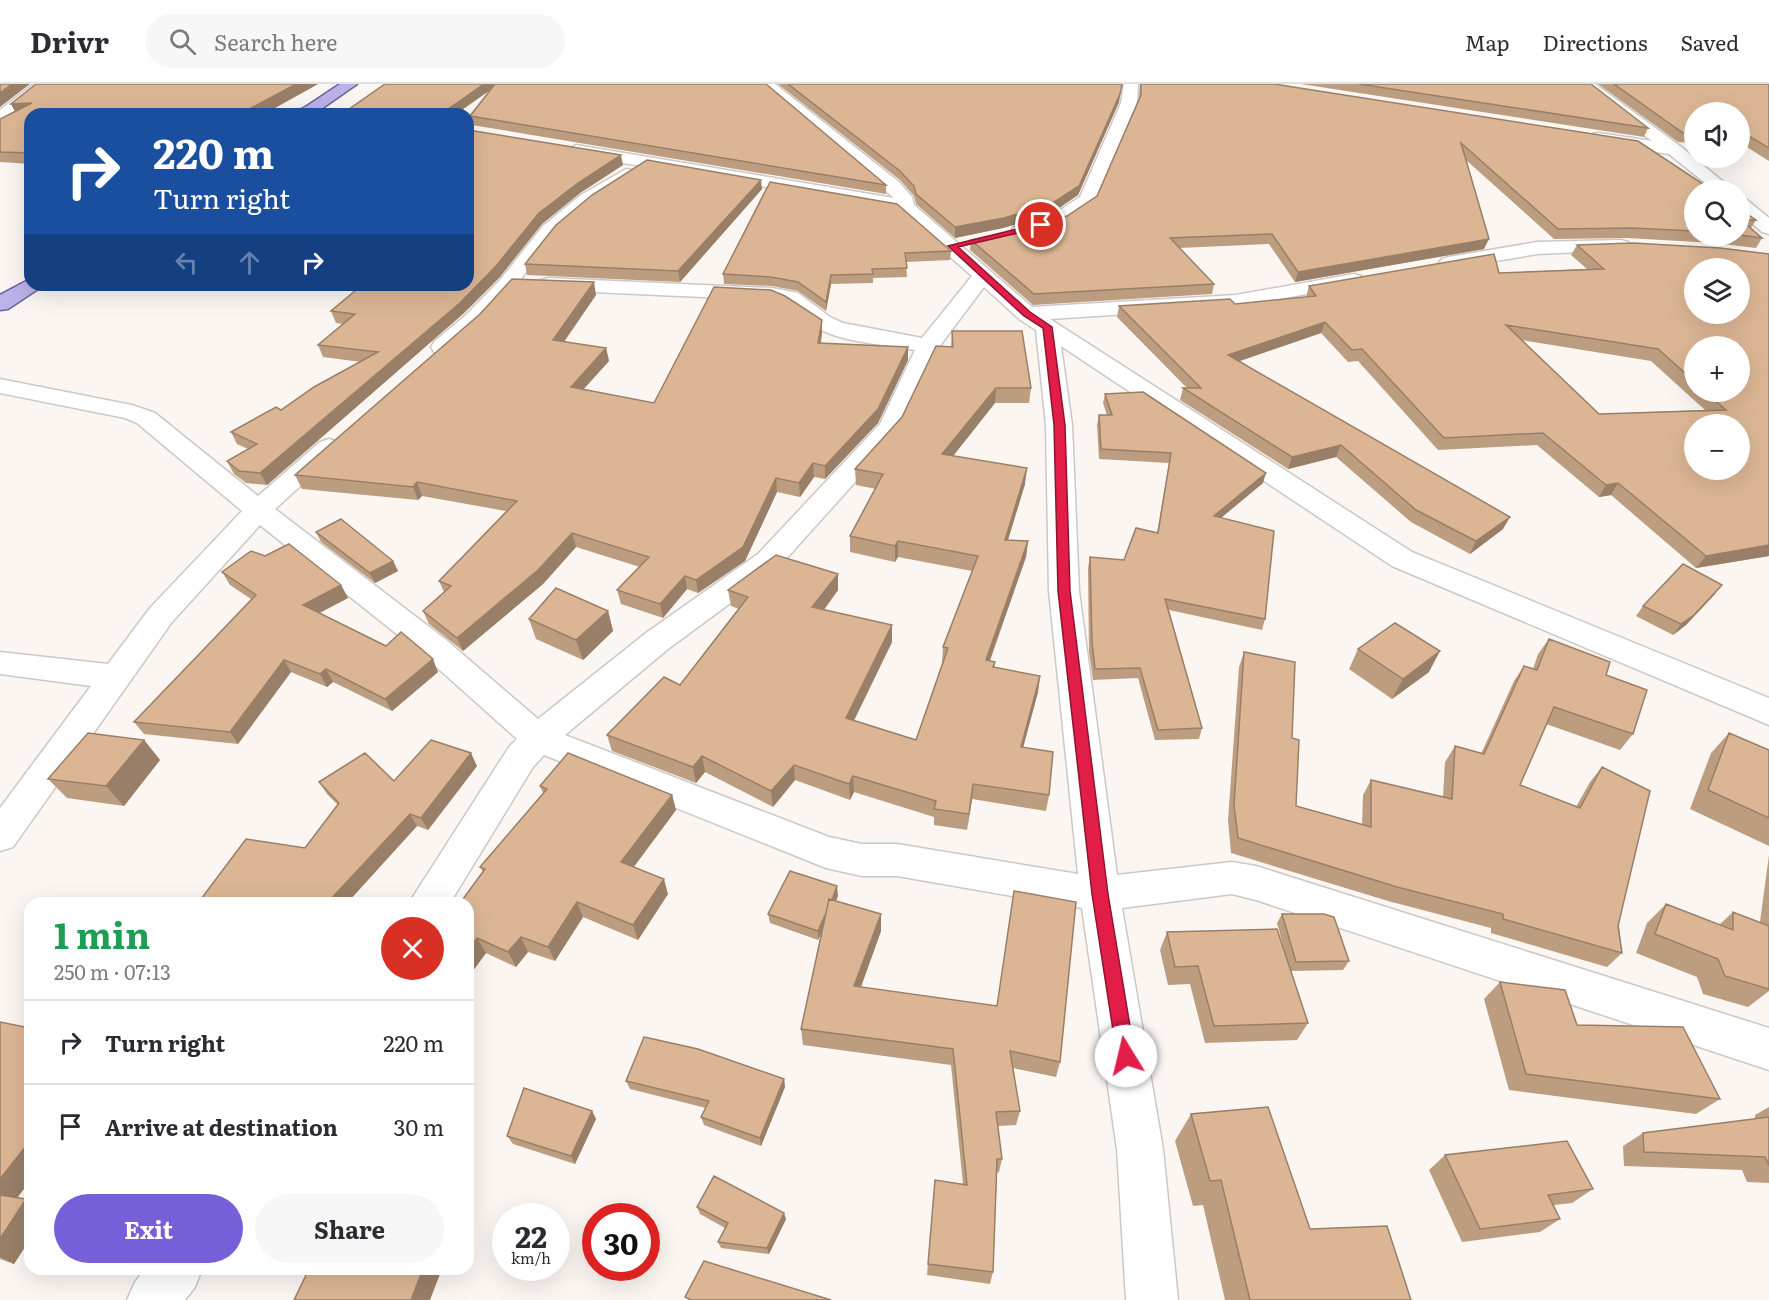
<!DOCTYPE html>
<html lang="en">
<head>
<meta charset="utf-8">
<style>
  body { margin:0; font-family:Literata,serif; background:#f7f7f7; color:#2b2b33; height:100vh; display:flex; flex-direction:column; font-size:22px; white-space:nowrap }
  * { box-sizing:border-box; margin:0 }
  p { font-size:20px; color:#7c7c81 }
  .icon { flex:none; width:33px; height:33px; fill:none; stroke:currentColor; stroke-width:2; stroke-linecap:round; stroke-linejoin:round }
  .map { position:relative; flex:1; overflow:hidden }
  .panel { position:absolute; left:24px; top:813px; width:450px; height:378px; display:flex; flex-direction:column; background:#fff; border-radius:18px; box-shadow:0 6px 24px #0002 }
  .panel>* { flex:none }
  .banner { position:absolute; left:24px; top:24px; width:450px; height:183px; border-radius:18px; box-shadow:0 6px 24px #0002; background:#1a4fa0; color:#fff; overflow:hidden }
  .buttons { position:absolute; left:1684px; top:18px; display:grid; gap:12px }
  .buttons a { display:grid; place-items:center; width:66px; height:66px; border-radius:50%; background:#fff; box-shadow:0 6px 24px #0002; font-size:30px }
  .speed { position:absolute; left:492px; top:1119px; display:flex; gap:12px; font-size:30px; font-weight:700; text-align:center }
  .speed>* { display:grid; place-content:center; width:78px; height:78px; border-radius:50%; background:#fff; box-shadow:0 6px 24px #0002; line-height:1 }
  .speed small { font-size:15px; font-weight:400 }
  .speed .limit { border:9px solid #d22; background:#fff; color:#111 }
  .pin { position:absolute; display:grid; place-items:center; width:51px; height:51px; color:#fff; margin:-26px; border:3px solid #fff; border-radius:50%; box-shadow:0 2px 6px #0007 }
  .me { position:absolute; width:66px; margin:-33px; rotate:351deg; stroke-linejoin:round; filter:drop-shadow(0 0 4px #0008) }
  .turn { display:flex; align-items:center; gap:21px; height:126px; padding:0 30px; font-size:27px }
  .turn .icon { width:78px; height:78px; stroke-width:2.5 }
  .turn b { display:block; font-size:42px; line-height:51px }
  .lanes { display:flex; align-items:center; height:57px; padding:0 30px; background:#0003; justify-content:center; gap:30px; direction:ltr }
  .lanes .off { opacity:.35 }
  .round { display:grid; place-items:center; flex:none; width:63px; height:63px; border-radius:32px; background:#f7f7f7 }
  .headline { display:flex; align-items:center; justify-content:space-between; height:102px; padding:0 30px }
  h1 { font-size:36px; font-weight:700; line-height:45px; color:#1e9e55 }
  .primary-button { display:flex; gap:12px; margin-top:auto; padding:12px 30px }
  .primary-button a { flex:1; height:69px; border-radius:36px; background:#785fda; color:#fff; font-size:24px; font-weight:700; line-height:69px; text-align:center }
  .primary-button a+a { background:#f7f7f7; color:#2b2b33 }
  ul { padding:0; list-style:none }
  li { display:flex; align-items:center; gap:18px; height:84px; padding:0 30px; border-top:2px solid #e1e1e2 }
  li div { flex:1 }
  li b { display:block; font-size:22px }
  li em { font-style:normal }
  header { display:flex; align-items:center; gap:36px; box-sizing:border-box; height:84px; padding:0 30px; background:#fff; border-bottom:2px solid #e1e1e2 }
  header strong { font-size:28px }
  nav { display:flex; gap:33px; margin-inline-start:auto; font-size:21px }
  .search { width:420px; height:54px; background:#f7f7f7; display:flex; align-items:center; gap:15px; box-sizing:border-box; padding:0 21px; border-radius:33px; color:#7c7c81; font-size:22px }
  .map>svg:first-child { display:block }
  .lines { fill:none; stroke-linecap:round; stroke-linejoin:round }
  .minor-casing { stroke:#cdc8c5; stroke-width:3 }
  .major-casing { stroke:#6a619c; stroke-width:3 }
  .minor { fill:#fff; fill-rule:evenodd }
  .major { fill:#bbb2e9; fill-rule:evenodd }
  .wall { fill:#bd9d7f; fill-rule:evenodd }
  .shaded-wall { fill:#9a7f68 }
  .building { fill:#dcb694; stroke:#9a7f68; stroke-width:1.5; fill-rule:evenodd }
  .route { fill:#e11d48; stroke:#92132f; stroke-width:1.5 }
</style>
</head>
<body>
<header>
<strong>Drivr</strong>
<div class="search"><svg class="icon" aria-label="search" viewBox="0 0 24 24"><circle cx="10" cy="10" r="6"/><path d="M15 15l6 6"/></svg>Search here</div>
<nav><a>Map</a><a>Directions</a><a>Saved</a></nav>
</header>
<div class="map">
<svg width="1769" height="1216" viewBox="0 0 1769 1216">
  <rect width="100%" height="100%" fill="#fbf6f2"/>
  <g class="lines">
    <defs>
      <path id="minor" d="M34 0H50L6 37 0 39V26Z
        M759 0H775L899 98 912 113 914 121 1032 223 1236 211 1354 190 1361 192 1364 196 1361 200 1236 223 1050 235 1412 468 1769 614V641L1392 482 1061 262 1072 341 1079 507 1117 791 1232 778 1256 782 1769 944V986L1256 816 1232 810 1122 824 1163 1065 1178 1216H1126L1117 1065 1082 824 897 792H862L826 784 544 671 533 683 450 819H409L509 663 517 655 423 571 260 441 172 538 13 763 0 767V724L91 602 0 590V568L108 580 150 524 242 427 137 339 125 334 0 309V295L132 321 155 329 258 412 320 358 329 355 338 358 342 363 338 368 275 425 445 555 538 635 646 549 758 470 880 340 915 266C888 261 853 259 828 249 807 241 793 221 772 216L548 206 541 204 538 200 541 196 548 194 772 204 798 209 830 233 843 239 922 254 972 192 898 127 889 124 576 71 568 66 576 61 894 114ZM984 203 1019 235 1036 246 1046 341 1049 507 1078 790 897 760H862L829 753 565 651 668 565 778 484 900 348 939 263Z
        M1124 0H1138L1137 19 1094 120 1065 140 1021 153 1014 151 1011 147 1014 143 1051 132 1080 113 1121 19Z
        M1578 0H1595L1680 62 1733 106H1714L1669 70 1593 58 1591 54 1593 50 1599 49 1652 57Z
        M306 23 327 27 329 30H300V25Z
        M626 85 632 86 635 90 632 94C606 111 582 127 559 148 534 172 470 277 434 268L431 263 434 258 466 231 501 195 543 142 581 111Z
        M1740 114 1747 116 1769 134V150L1762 148 1740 129Z
        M1621 156 1628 158 1631 162 1628 166 1537 170 1449 185 1442 183 1439 179 1442 175 1449 173 1537 158Z
        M145 1185H202L195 1203 185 1216H127L135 1198Z"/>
      <path id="major" d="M340 0H357L314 30H295Z
        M30 195V201H41L38 205 8 225 0 226V211Z"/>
    </defs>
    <use href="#minor" class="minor-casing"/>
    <use href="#major" class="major-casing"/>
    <use href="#minor" class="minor"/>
    <use href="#major" class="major"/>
  </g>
  <path class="wall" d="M36 0H318L264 30H30V80L0 78V35L15 27 11 20Z
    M385 0H766L886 101V110L472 41 470 32 491 5 456 30H342Z
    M778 0H1122L1119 18 1078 111 1050 130 1003 144 955 154 916 120 914 112 900 96Z
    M1140 0H1274L1695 106V152H1740V125L1756 136 1751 144 1762 154 1756 164 1714 159 1627 154 1554 155 1466 76 1484 165 1295 198 1269 160 1179 164 1214 200 1212 210 1033 221 970 166 971 156 1016 147 1067 132 1097 112 1139 14Z
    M1301 0H1591L1648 44 1644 53Z
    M1598 0H1769V77L1742 60H1740V28H1695V59L1678 58Z
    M468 46 623 81 580 109 542 140 499 194 464 229 267 401 246 399 234 390 227 377 248 365 237 360 231 348 281 326 361 278 323 273 318 261 343 240 336 239 331 227 468 201Z
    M770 98 951 167 950 176 906 178 907 193 873 194V199L831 200 826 227 798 207 772 202 724 200 723 190Z
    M762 105 680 198 527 191 525 180Z
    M1577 161 1769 170V472L1696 484 1611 411 1599 413 1537 361 1438 366 1358 277 1348 278 1321 249 1240 277 1503 445 1470 470 1411 438 1336 373 1288 385 1180 316 1183 304H1187L1117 233 1119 222 1235 220 1306 213 1309 202 1499 189 1587 185 1571 171ZM1521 256 1651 277 1705 326 1599 330ZM1695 262 1740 308H1695Z
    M115 201H165L156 207Z
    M596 211 564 258 606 264 609 277 583 305 654 319 822 249 821 259 908 263V276L878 339 825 395 814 393 800 413 777 408 745 477 698 509 687 505 663 534 621 520 617 506 640 483 576 463 543 500 463 567 429 540 423 527 444 508 439 497 506 427 422 412 418 416 302 405 295 391Z
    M952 247 1031 304 1029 319H995L953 372 1025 400 1008 456 1028 457 1026 473 990 577 995 578 994 584 1040 592 1038 608 1023 663 1049 711 1046 727 972 715 967 746 934 741V733L854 708 850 716 795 696 773 723 705 688 696 699 612 667 607 651 680 601 739 525 731 522 728 506H838L824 526 892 558 854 637 916 656 943 579H942L943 563 972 487 898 473 895 478 850 468V452L876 405 856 401 855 385 902 333 951 263Z
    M1105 310 1263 399 1221 434 1265 535 1262 546 1169 526 1202 644 1199 655 1155 656 1138 594 1093 596 1089 568 1088 484 1090 473 1124 476 1157 449 1169 379 1099 375 1097 341 1099 331H1107L1103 319Z
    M316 448 393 477 398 487 375 499 321 458Z
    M222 488 341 501 348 514 319 529 438 588 392 627 333 598 327 603 291 588 238 660 144 650 134 638 251 515 230 501Z
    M1722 501 1714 511 1686 541 1673 551 1636 532 1643 522Z
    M608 527 613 547 583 576 536 555 529 535Z
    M1549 555 1606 591 1633 650 1620 666 1546 640 1520 701 1576 723 1590 698 1602 683 1622 869 1607 883 1491 849V844L1388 817 1231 769 1228 736 1239 583 1244 568 1292 654 1296 722 1362 741 1363 711 1371 696 1443 713 1445 678 1455 662 1481 670 1514 597 1524 582 1533 585 1538 570Z
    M1358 565 1429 588 1392 615 1349 585Z
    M1729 649 1769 666V762L1690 725 1711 669Z
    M144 656 160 676 124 722 67 714 48 695Z
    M477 682 428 746 417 742 347 819H198L305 764 338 721 327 710 319 698 394 697Z
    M540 702 672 711 676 726 634 783 668 810 638 856 583 833 555 877 528 868 516 883 486 869 472 888 468 886V819L483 788 480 783 543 709Z
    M1769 771V907L1748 923 1703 910 1697 893 1636 869 1647 839 1666 820 1719 841 1733 828 1760 838Z
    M838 812 836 817 881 847 861 903 1060 978 1056 993 1013 984 1020 1027 1016 1041 998 1042 1002 1075 999 1088 997 1089 993 1188 990 1200 927 1191 935 1096 963 1100 951 981 803 961 801 945 821 850 818 856 770 839 768 830Z
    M1282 830 1349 877 1343 886 1291 887 1308 939 1297 956 1205 959 1190 900 1168 901 1160 866 1167 848 1286 872 1277 839Z
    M1500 898 1577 941 1720 1015 1696 1030 1509 1006 1484 915Z
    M0 938 30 944V1097L17 1114 26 1115 30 1117V1155L14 1180 0 1175Z
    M784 995 785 1003 761 1062 704 1041 701 1033 706 1024 630 1005 626 997Z
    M1769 1023V1099L1747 1098 1742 1086 1624 1082 1623 1062 1643 1049 1755 1035V1031Z
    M592 1027 596 1035 575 1080 513 1060 507 1052Z
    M1191 1030 1310 1145 1411 1216H1225L1203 1121 1193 1122 1175 1057Z
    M1445 1071 1593 1105 1572 1119 1554 1121 1560 1135 1540 1148 1462 1158 1429 1086Z
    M697 1123 786 1135 769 1170 721 1164 718 1158 725 1144 700 1130Z"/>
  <path class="shaded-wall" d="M12 0H30L0 23V9Z
    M296 0H318L264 30H240Z
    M484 0H499L456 30H441Z
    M1120 10 1119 18 1078 111 1050 130 1003 144 955 154V143Z
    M32 19 17 31 11 20Z
    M621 71 623 81 580 109 542 140 499 194 464 229 267 401 260 389 539 129 578 99Z
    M761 96 762 105 680 198 678 187Z
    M1489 155 1484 165 1295 198 1298 188Z
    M831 191V200L826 227V218Z
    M594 198 596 211 556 269 553 256Z
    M153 201H165L156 207Z
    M822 236V249L818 271V259Z
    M1325 238 1321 249 1225 282 1228 271Z
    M908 263V276L878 339 825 395V382Z
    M606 264 609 277 574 316 571 303Z
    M996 304 995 319 942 386V370Z
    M1341 361 1336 373 1288 385 1292 373Z
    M813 379 814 393 800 413 799 399Z
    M1027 384 1025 400 1003 472 1005 456Z
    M1266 389 1263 399 1211 442 1214 432Z
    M776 394 777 408 745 477 698 509 696 496Z
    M417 398 422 412 418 416 413 403Z
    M1618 399 1611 411 1599 413 1606 401Z
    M1510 433 1503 445 1470 470 1476 457Z
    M572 449 576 463 543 500 463 567 457 554Z
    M898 457V473L895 478V462Z
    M1028 457 1026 473 984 592 986 576Z
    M1769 461V472L1696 484 1706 472Z
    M393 477 398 487 375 499 370 489Z
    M838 490V506L814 539 812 523Z
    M685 492 687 505 663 534 660 520Z
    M341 501 348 514 310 534 303 521Z
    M1722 501 1714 511 1686 541 1673 551 1681 540Z
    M608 527 613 547 583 576 576 556Z
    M892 541V558L847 650 846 634Z
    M1440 567 1429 588 1392 615 1403 595Z
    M433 575 438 588 392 627 385 615Z
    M284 576 291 588 238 660 230 648Z
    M326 585 333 598 327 603 320 590Z
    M1040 592 1038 608 1019 679 1021 663Z
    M144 656 160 676 124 722 106 702Z
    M471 669 477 682 428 746 421 734Z
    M702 672 705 688 696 699 693 683Z
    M794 681 795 696 773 723 771 707Z
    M853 692 854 708 850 716 849 700Z
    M973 700 972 715 967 746 969 730Z
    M672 711 676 726 626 793 621 778Z
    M410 730 417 742 347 819H331L329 817Z
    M664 795 668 810 638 856 633 841Z
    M837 802 838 812 818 856V847Z
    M577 818 583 833 555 877 548 863Z
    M881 830V847L855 919 854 902Z
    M521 853 528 868 516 883 508 868Z
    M477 854 486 869 472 888 468 880V867Z
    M784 995 785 1003 761 1062 760 1054Z
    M592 1027 596 1035 575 1080 571 1072Z
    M30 1057V1097L12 1120 0 1114V1095Z
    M26 1115 30 1117V1155L14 1180 0 1173V1155Z
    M784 1129 786 1135 769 1170 767 1164Z
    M423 1185H442L430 1216H411Z"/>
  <path class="building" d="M0 0H12L0 9Z
    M36 0H296L240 30H30V69L0 68V35L32 19 11 20Z
    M385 0H484L441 30H342Z
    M495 0H766L886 101 470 32Z
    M788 0H1122L1120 10 1079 102 1051 120 1004 134 955 143 916 110 914 102 900 87Z
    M1141 0H1274L1638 57 1712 106H1695V147L1632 144 1558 145 1461 59 1489 155 1298 188 1272 150 1170 154 1214 200 1034 210 971 156 1016 147 1067 132 1097 112 1141 11Z
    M1359 0H1591L1648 44Z
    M1614 0H1769V64L1747 51H1740V28H1695V49H1683Z
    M468 46 621 71 578 99 539 129 496 182 461 218 260 389 239 387 227 377 257 360 231 348 276 323 281 326 314 303 378 268 318 261 355 230 331 227 362 201H468Z
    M647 76 761 96 678 187 525 180 556 141 592 111Z
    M770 98 897 120 951 167 905 169 907 184 872 185 873 190 831 191 826 218 798 198 771 193 723 190Z
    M1740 125 1756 136H1741L1762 154 1740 151Z
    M1633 159 1720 164 1769 170V461L1706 472 1618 399 1606 401 1543 349 1444 354 1362 265 1352 266 1325 238 1228 271 1510 433 1476 457 1416 426 1341 361 1292 373 1183 304H1201L1119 222 1230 215 1235 220 1316 212 1309 202 1494 170 1499 189 1604 185 1577 161ZM1695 184H1740V230H1695ZM1506 241 1658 265 1695 298V262H1740V308H1705L1726 326 1599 330ZM1695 340H1740V386H1695Z
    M512 195 594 198 553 256 606 264 571 303 654 319 714 203 771 206 785 212 822 236 818 259 908 263 878 325 825 382 813 379 799 399 776 394 743 463 696 496 685 492 660 520 617 506 649 473 572 449 538 486 457 554 423 527 451 502 439 497 517 417 417 398 413 403 295 391 480 230Z
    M952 247H1022L1031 304H996L942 370 1027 384 1005 456 1028 457 986 576 995 578 993 583 1040 592 1021 663 1053 668 1049 711 973 700 969 730 934 725 936 717 853 692 849 700 794 681 771 707 702 672 693 683 607 651 664 593 680 601 748 513 728 506 776 471 838 490 812 523 892 541 846 634 916 656 948 564 943 563 978 472 898 457 895 462 850 452 883 390 855 385 902 333 936 262 953 263Z
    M1143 308 1266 389 1214 432 1274 447 1265 535 1165 515 1202 644 1158 646 1140 584 1095 585 1092 558 1090 473 1124 476 1136 444 1158 449 1171 369 1101 365 1099 331H1112L1105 310Z
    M341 435 393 477 370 489 316 448Z
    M289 460 341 501 303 521 386 562 401 548 433 575 385 615 326 585 320 590 284 576 230 648 134 638 256 511 222 488 251 467 265 472Z
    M1683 480 1722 501 1694 531 1681 540 1643 522Z
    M556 504 608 527 576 556 529 535Z
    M1395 539 1440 567 1403 595 1358 565Z
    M1549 555 1610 578 1606 591 1647 606 1633 650 1554 623 1520 701 1580 724 1602 683 1650 707 1618 842 1622 869 1503 835V830L1397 803 1238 754 1234 721 1244 568 1295 578 1292 654 1299 656 1296 722 1371 743V696L1452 715 1455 662 1484 670 1524 582 1537 586Z
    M88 649 144 656 106 702 48 695Z
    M1729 649 1769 666V734L1708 706Z
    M431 656 471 669 421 734 410 730 329 817 343 819H198L246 755 305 764 339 719 319 698 365 669 394 697Z
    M568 669 672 711 621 778 664 795 633 841 577 818 548 863 521 853 508 868 477 854 468 867V819H460L485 785 480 783 547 705 540 702Z
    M790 787 837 802 832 816 829 815 826 829 818 847 768 830Z
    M1014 807 1076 818 1060 978 1010 967 1020 1027 996 1028 1002 1075H997L993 1188 928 1180 935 1096 967 1101 953 965 801 945 829 815 881 830 854 902 997 922Z
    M1666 820 1733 846V828L1769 842V905L1725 892 1718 875 1655 850Z
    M1282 830H1324L1334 833 1349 877 1296 878Z
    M1277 845 1308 939 1214 942 1198 882 1175 883 1167 848Z
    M1500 898 1565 906 1577 941 1683 943 1720 1015 1526 990Z
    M0 938 30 944V1057L0 1095Z
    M644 953 698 965 784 995 760 1054 701 1033 709 1017 626 997Z
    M524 1004 592 1027 571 1072 507 1052Z
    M1268 1023 1310 1145 1387 1142 1411 1216H1250L1221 1096 1210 1097 1191 1030Z
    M1769 1033V1081L1765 1073 1644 1068 1643 1049Z
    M1567 1057 1593 1105 1548 1111 1560 1135 1480 1145 1445 1071Z
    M714 1092 784 1129 767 1164 718 1158 728 1139 697 1123Z
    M0 1111 26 1115 0 1155Z
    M704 1177 831 1216H691L685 1213Z
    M309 1185H423L411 1216H294Z"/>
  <path class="route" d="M1041 139 1045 141 1044 143 958 163 1030 228 1052 243 1065 341 1070 507 1108 810 1135 972 1132 979 1126 981 1119 979 1117 972 1092 810 1058 507 1054 341 1043 244 1024 232 948 162Z"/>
</svg>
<div class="buttons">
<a><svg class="icon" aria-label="sound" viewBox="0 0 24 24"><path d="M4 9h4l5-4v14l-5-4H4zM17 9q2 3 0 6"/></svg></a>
<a><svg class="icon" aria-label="search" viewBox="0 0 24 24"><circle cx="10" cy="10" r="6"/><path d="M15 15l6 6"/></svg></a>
<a><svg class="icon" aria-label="layers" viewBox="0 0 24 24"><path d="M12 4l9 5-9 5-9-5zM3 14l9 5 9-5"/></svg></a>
<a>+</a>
<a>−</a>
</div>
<div class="speed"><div>22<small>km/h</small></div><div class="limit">30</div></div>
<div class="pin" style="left:1041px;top:141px;background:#d93025"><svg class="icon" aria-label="arrive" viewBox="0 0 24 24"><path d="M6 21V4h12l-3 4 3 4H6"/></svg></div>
<svg class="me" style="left:1126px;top:972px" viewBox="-20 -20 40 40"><circle r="19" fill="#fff"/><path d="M0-13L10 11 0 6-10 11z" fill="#e11d48"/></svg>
<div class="banner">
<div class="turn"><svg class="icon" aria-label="right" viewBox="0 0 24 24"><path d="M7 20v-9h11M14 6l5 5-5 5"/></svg><div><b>220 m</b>Turn right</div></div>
<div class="lanes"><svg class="icon off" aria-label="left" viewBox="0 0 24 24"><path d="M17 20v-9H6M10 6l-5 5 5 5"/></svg><svg class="icon off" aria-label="ahead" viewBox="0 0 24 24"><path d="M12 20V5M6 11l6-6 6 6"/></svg><svg class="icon" aria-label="right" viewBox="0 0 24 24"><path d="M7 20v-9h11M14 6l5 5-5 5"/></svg></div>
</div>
<section class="panel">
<div class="headline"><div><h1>1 min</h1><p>250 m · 07:13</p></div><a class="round" style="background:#d93025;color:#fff"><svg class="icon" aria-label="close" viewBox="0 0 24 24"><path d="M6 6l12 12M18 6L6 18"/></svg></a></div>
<ul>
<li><svg class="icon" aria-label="right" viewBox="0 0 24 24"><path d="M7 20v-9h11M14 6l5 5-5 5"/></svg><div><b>Turn right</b></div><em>220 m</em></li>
<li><svg class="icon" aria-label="arrive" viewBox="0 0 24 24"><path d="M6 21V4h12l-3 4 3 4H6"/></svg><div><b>Arrive at destination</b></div><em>30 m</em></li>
</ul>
<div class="primary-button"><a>Exit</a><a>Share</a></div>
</section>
</div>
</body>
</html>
